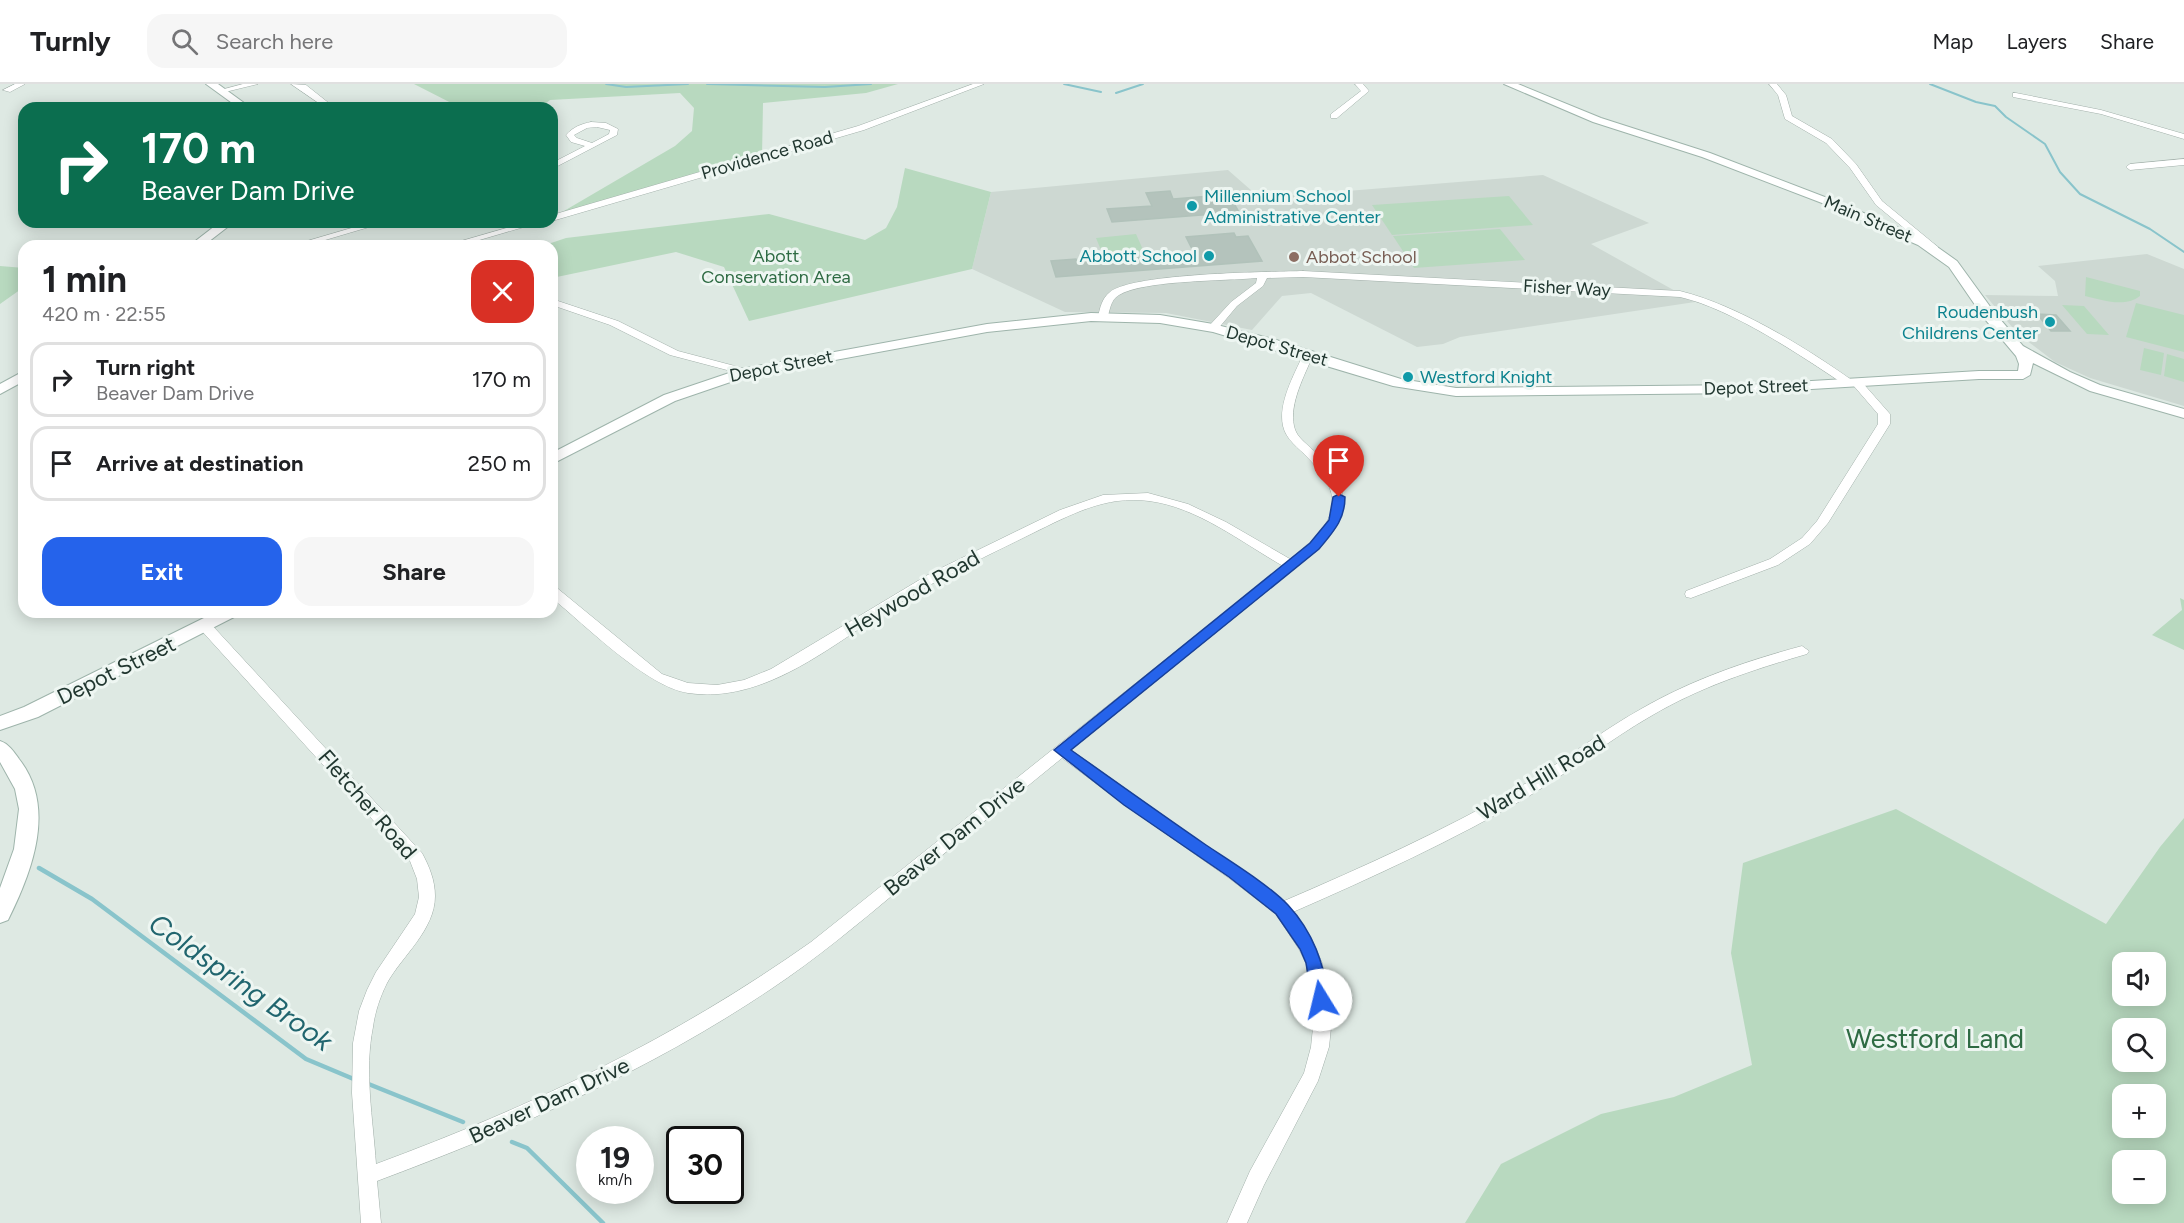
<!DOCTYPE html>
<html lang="en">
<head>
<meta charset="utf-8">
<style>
  body { margin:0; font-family:Figtree,sans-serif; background:#f6f6f6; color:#202124; height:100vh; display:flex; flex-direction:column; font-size:22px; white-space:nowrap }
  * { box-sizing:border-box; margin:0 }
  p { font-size:20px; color:#757577 }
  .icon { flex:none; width:33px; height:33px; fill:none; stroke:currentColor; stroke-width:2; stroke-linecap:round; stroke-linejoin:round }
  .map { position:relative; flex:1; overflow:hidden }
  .panel { position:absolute; left:18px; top:156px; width:540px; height:378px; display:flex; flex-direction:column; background:#fff; border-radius:18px; box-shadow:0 3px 15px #0003 }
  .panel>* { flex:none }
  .hud { position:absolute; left:18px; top:18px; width:540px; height:126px; border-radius:18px; box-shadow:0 3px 15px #0003; background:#0b6e4f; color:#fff; overflow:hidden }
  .buttons { position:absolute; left:2112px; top:868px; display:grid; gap:12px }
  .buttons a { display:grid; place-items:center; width:54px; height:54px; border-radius:12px; background:#fff; box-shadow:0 3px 15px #0003; font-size:30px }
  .speed { position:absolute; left:576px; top:1042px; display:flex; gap:12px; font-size:30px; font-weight:700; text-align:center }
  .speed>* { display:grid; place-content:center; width:78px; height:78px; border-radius:50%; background:#fff; box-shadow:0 3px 15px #0003; line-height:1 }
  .speed small { font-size:15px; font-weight:400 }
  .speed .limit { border:3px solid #111; border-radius:9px; background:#fff; color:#111 }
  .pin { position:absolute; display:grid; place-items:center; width:51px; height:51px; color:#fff; margin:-62px -26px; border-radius:50% 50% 50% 0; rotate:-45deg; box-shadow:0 0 6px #0007 }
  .pin .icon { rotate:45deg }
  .me { position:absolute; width:66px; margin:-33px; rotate:351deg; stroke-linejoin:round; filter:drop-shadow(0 0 4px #0008) }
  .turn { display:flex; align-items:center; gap:21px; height:126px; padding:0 24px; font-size:27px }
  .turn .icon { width:78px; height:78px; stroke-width:2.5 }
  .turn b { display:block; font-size:42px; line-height:51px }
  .round { display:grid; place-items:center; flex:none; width:63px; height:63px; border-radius:18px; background:#f6f6f6 }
  .overview { display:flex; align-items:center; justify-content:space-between; height:102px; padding:0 24px }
  h1 { font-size:36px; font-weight:700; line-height:45px }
  .button { display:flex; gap:12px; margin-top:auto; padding:12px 24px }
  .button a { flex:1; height:69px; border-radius:18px; background:#2563eb; color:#fff; font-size:24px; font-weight:700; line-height:69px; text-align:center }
  .button a+a { background:#f6f6f6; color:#202124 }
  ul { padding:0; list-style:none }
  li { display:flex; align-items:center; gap:18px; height:75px; margin:0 12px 9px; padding:0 12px; border:3px solid #e0e0e0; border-radius:18px }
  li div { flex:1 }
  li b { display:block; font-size:22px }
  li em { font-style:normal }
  header { display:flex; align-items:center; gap:36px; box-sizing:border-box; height:84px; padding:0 30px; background:#fff; border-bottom:2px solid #e0e0e0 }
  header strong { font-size:28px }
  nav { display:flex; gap:33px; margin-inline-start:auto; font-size:21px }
  .search { width:420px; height:54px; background:#f6f6f6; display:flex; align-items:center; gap:15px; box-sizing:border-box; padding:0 21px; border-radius:18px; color:#757577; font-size:22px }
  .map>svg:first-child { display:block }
  .built { fill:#cdd8d2 }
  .green { fill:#b8d9bf; fill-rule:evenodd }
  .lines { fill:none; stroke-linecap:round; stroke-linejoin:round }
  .stream-far1 { stroke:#89c4cb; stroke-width:2 }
  .stream { stroke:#89c4cb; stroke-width:4.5 }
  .building { fill:#b4c3bc; stroke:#b1c2ba; stroke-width:1.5 }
  .street-casing { stroke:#a2b0aa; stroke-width:1 }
  .secondary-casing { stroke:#9eb4ab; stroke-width:2 }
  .street { fill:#fff; fill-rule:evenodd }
  .secondary { fill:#fff; fill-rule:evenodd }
  .route { fill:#2563eb; stroke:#184099; stroke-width:1.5 }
  .culture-dot { fill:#0f9aa8; stroke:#eef6f2; stroke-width:2 }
  .education-dot { fill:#8d6e63; stroke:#eef6f2; stroke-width:2 }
  .labels { text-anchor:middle; stroke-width:6; stroke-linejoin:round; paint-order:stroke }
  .far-street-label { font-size:18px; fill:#213730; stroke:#eef6f2 }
  .far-culture-label { font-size:18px; fill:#0d838f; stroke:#eef6f2; text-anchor:start }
  .far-park-label { font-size:18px; fill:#2e6b43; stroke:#eef6f2 }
  .far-education-label { font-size:18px; fill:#785e54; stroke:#eef6f2; text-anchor:start }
  .street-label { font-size:22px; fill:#213730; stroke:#eef6f2 }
  .near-park-label { font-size:27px; fill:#2e6b43; stroke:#eef6f2 }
  .near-water-label { font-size:28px; font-style:italic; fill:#20656e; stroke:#eef6f2 }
</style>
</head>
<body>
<header>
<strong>Turnly</strong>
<div class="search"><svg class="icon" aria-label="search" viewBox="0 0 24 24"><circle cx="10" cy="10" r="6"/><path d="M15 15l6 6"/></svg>Search here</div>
<nav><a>Map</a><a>Layers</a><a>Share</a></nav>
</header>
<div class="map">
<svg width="2184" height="1139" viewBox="0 0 2184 1139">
  <rect width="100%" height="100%" fill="#dee9e3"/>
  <path class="built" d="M1228 86 1260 114 1543 91 1649 139 1591 160 1695 218 1460 253 1443 260 1417 263 1311 209 1282 212 1252 246 1166 229 1065 228 972 185 991 108Z
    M2147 170 2184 185V322L2090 294 2055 278 2018 250 1985 211 2058 212 2055 197 2038 182Z"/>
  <path class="green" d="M414 0H898L866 9 763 19 762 72 552 134 675 62 692 47 694 24 680 9 550 16 540 24H461Z
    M905 84 991 108 972 185 749 237 724 183 676 168 552 194V162H542L566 154 769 130 865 156 886 144 897 123Z
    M1509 112 1533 141 1392 151 1372 121Z
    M1500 145 1525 176 1414 184 1393 152Z
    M1136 150 1144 168 1103 171 1096 154Z
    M0 182 24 184V203L0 220Z
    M2086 193 2140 207V212C2125 224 2102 216 2085 212Z
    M2136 219 2184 231V268L2126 253Z
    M2062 221 2084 222 2109 251 2087 250Z
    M2144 264 2164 269 2161 291 2140 286Z
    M2167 270 2184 275V298L2164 292Z
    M2180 514 2184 516V566L2152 551 2182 526Z
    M1896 725 2106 840 2160 763 2184 734V1139H1465L1501 1080 1601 1030 1674 1013 1752 981 1731 869 1743 779ZM2122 879H2156V912H2122ZM2122 945H2156V978H2122ZM2122 1011H2156V1044H2122ZM2122 1077H2156V1110H2122Z"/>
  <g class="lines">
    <path class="stream-far1" d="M606 0 626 3 688 0
      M707 0 825 3 871 0
      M1064 0 1101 8
      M1930 0 1976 18 1995 22 2006 33 2045 60 2060 88 2080 110 2150 145 2184 168
      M1116 9 1143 0"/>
    <path class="stream" d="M39 784 92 815 306 975 356 996
      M366 999 463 1038
      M512 1058 527 1064 603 1139"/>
  </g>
  <path class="building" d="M1170 107 1173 115 1223 111 1225 116H1232L1239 128 1112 138 1107 125 1152 122 1146 109Z
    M1234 149 1236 153 1248 152 1262 177 1056 193 1051 177 1076 175 1077 178H1094L1194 169 1186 153Z
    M2037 230 2056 231 2070 247H2051Z"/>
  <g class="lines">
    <defs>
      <path id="street" d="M15 0H25L10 8 3 6Z
        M243 0H258L221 9 217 7Z
        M291 0 306 1 335 24H326Z
        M973 0H984L864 46 552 137V131L858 42Z
        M1355 0H1363L1369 7 1337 34H1331V30L1361 7Z
        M1769 0H1777L1786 11 1792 32 1832 55 1856 80 1882 117 1938 163V167H1932L1876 121 1850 84 1826 59 1785 35 1778 11Z
        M2016 9 2101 26 2184 50V55L2101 30 2013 13V9Z
        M591 38 606 39 618 45 617 51 552 85V79L585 62 571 58 566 51C573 43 581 40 591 38ZM597 43 610 46 609 50 592 59 577 54 574 51 587 44Z
        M2184 75V81L2130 86 2126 83 2130 80Z
        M372 138H386L305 162H290Z
        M527 138H541L459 162H444Z
        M1303 187 1680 207C1737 221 1805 263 1853 297H1861L1890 330V340L1828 439 1810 460 1778 481 1691 514 1686 513 1685 510 1686 507 1770 475 1802 454 1817 437 1878 340V330L1853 301H1845C1800 271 1732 225 1680 213L1303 193 1267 194 1263 202 1237 222 1217 246H1209V242L1231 218 1256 199 1257 194C1225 197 1144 196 1119 211 1110 216 1110 227 1107 235L1103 236 1098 233C1100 224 1102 214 1110 208 1134 189 1267 188 1303 187Z
        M552 215 618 237 678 267 750 286 751 288 746 291 670 271 610 241 552 221Z
        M1308 268 1313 271C1305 291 1289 319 1294 342 1296 354 1309 361 1317 370 1351 404 1352 430 1319 465L1071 666 1284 817C1363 783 1443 747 1518 704 1560 680 1598 649 1641 625 1691 596 1746 577 1802 562L1809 567 1807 570C1752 586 1700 603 1651 632 1609 656 1571 687 1529 712 1454 756 1373 793 1293 828L1312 856 1322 879 1332 934 1329 963 1318 997 1264 1101 1247 1139H1227L1250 1087 1304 989 1311 963 1314 934 1306 879 1299 865 1276 830 1229 794 1125 721 1062 674C1008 718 954 762 900 805 858 840 816 875 771 905 649 987 514 1046 377 1097L381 1139H361L352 1009 353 959 359 927 367 906 376 888 415 830 419 813 417 795 410 777 200 545 198 542 200 539H210L422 769C429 782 435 796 435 812 435 846 402 872 387 899 380 913 375 928 373 943 364 987 373 1035 376 1080 535 1021 672 956 811 858L1283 482C1241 458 1197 423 1149 417 1106 411 1070 431 1033 449 989 471 945 491 904 516 839 554 769 621 688 609 647 603 585 541 552 514V503L557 504 662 590 688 599 717 601 744 596 771 585 931 489 1060 426 1103 411 1148 409 1188 420 1226 438 1290 475C1331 443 1352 417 1308 374 1299 364 1286 356 1283 342 1278 319 1294 291 1303 271Z"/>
      <path id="secondary" d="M206 0H218L251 24H239Z
        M1504 0H1518L1601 34 1710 69 1830 115 1926 155 1957 177 1994 228 2023 262 2070 288 2100 301 2184 325V334L2090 307 2033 279 2030 291 2023 295H1979L1746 309 1456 312 1393 302 1213 248 1160 239 1091 237 987 248 748 292 675 317 552 380V369L664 311 741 285 987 240 1091 229 1160 231 1213 240 1273 255 1401 295 1456 304 1746 301 1979 287H2018L2019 280 2016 272 1984 234 1949 183 1918 161 1822 119 1702 73 1593 38Z
        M220 138H234L203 162H189Z
        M24 287V297L0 310V300Z
        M216 528H239L236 532 38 633 0 646V632L24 623Z
        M0 657C9 660 14 668 19 675 57 723 32 788 8 836L0 839V804L14 765 19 725 15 705 0 678Z"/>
    </defs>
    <use href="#street" class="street-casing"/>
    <use href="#secondary" class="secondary-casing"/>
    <use href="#street" class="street"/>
    <use href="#secondary" class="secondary"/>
  </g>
  <path class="route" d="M1339 410 1345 413C1345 436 1333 448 1319 465L1071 666C1116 698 1161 730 1206 761 1230 777 1269 801 1288 821 1314 849 1323 879 1330 916L1327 921 1321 923 1315 921 1312 916 1306 879 1300 865 1276 830 1229 793 1124 721 1054 666 1310 459 1329 436 1333 413Z"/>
  <g class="culture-dot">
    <circle cx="1192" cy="122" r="6"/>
    <circle cx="1209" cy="172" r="6"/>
    <circle cx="2050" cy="238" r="6"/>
    <circle cx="1408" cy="293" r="6"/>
  </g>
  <circle class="education-dot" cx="1294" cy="173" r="6"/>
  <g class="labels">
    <g class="far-street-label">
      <text transform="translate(767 71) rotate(-16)" y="6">Providence Road</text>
      <text transform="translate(1868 135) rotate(23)" y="6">Main Street</text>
      <text transform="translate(1567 204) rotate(3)" y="6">Fisher Way</text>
      <text transform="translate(1277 262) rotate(16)" y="6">Depot Street</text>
      <text transform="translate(781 282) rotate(-11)" y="6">Depot Street</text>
      <text transform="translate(1756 303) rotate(-2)" y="6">Depot Street</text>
    </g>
    <g class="far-culture-label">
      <text x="1204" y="118">Millennium School<tspan x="1204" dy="21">Administrative Center</tspan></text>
      <text x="1197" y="178" text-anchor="end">Abbott School</text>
      <text x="2038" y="234" text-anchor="end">Roudenbush<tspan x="2038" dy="21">Childrens Center</tspan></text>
      <text x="1420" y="299">Westford Knight</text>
    </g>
    <g class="far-park-label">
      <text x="776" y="178">Abott<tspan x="776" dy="21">Conservation Area</tspan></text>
    </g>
    <g class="far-education-label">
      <text x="1306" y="179">Abbot School</text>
    </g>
    <g class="street-label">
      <text transform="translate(912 509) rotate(-30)" y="8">Heywood Road</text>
      <text transform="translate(116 586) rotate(-26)" y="8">Depot Street</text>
      <text transform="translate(1541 693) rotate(-31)" y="8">Ward Hill Road</text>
      <text transform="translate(368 720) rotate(49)" y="8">Fletcher Road</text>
      <text transform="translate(954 752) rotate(-39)" y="8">Beaver Dam Drive</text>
      <text transform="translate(549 1016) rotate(-25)" y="8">Beaver Dam Drive</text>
    </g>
    <g class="near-park-label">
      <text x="1935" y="964">Westford Land</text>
    </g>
    <g class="near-water-label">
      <text transform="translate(241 898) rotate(35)" y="10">Coldspring Brook</text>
    </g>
  </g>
</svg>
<div class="buttons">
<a><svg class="icon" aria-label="sound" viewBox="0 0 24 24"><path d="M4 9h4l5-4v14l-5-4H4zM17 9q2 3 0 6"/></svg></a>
<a><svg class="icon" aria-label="search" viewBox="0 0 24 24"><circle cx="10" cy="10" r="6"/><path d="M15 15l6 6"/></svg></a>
<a>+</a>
<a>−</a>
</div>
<div class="speed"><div>19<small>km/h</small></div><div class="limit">30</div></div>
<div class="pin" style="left:1339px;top:413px;background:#d93025"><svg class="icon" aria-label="arrive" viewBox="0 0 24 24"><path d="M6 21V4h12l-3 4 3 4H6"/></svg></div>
<svg class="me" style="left:1321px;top:916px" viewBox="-20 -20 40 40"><circle r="19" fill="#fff"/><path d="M0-13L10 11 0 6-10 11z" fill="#2563eb"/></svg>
<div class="hud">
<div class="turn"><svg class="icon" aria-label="right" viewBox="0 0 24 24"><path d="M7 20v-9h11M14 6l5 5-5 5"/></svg><div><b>170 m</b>Beaver Dam Drive</div></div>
</div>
<section class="panel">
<div class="overview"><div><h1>1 min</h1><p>420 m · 22:55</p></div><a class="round" style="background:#d93025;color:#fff"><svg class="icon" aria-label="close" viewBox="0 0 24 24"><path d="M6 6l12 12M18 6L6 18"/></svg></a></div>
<ul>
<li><svg class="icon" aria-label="right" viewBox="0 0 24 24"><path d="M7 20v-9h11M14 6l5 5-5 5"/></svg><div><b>Turn right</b><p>Beaver Dam Drive</p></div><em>170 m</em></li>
<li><svg class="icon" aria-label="arrive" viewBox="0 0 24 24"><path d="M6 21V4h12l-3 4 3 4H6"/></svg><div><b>Arrive at destination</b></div><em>250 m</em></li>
</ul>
<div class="button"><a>Exit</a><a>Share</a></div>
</section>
</div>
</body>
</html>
